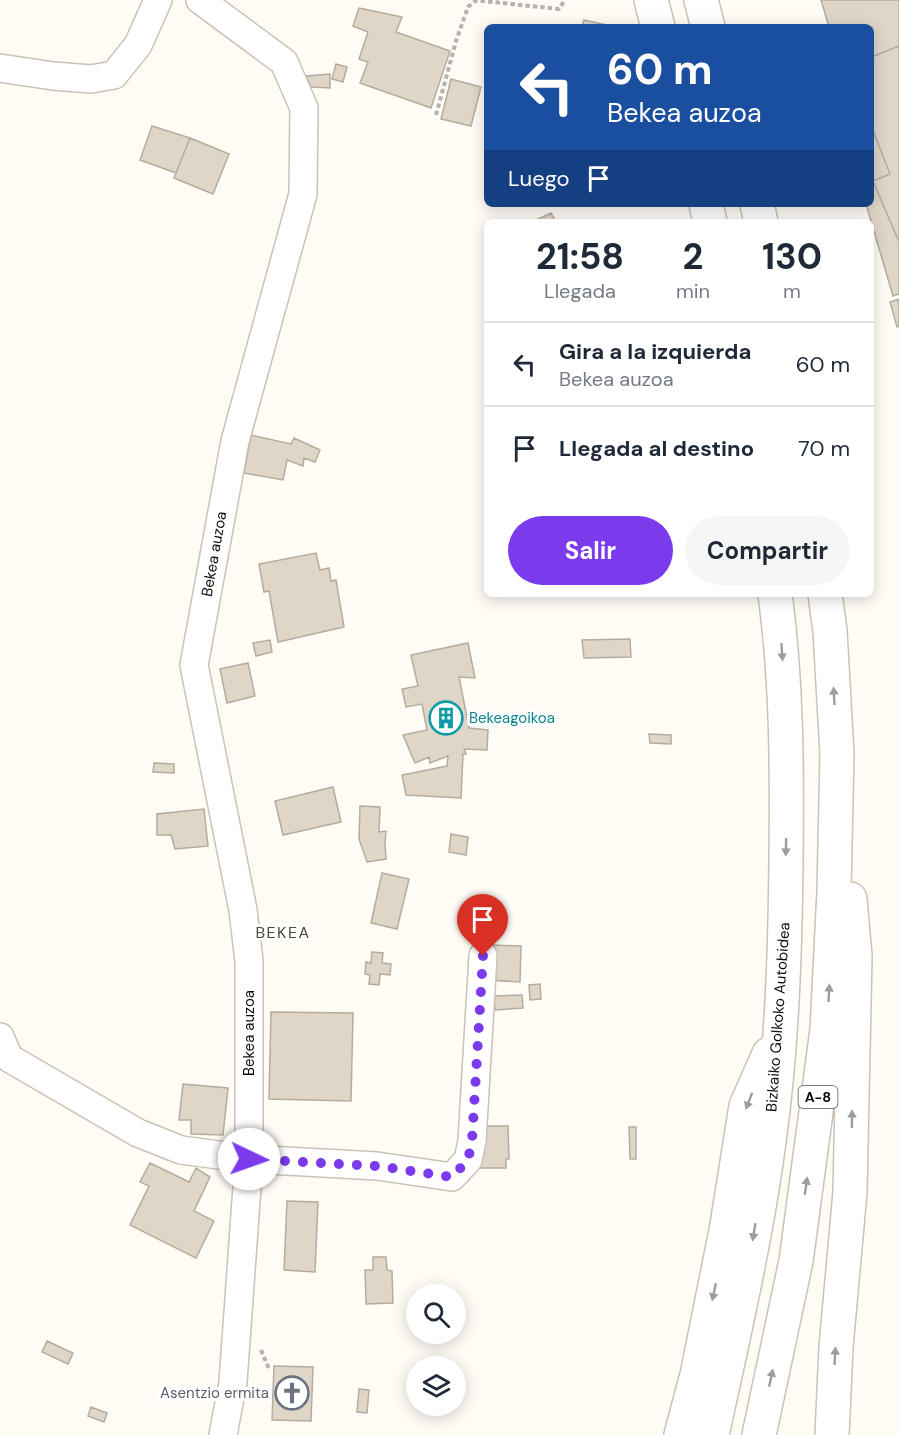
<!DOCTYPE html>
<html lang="es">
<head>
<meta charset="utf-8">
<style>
  body { margin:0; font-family:"DM Sans",sans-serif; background:#f6f6f7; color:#1f2937; height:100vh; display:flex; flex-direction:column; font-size:22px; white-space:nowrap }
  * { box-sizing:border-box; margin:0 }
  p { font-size:20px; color:#747a83 }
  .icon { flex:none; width:33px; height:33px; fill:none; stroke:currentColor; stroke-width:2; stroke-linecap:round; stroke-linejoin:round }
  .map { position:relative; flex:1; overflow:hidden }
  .panel { position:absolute; left:484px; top:219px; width:390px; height:378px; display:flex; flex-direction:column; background:#fff; border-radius:9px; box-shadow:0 3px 15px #0003 }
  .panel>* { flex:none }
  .hud { position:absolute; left:484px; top:24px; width:390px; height:183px; border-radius:9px; box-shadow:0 3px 15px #0003; background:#1a4fa0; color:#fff; overflow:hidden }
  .controls { position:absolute; left:406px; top:1284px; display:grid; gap:12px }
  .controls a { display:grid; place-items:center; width:60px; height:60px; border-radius:50%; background:#fff; box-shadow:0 3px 15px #0003; font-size:30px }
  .pin { position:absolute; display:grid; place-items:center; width:51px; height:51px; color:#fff; margin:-62px -26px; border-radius:50% 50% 50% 0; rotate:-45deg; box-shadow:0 0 6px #0007 }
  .pin .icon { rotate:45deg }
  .me { position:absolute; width:66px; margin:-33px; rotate:93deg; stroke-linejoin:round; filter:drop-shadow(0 0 4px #0008) }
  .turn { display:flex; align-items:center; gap:21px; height:126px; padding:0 24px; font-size:27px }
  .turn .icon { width:78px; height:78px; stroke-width:2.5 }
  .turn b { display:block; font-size:42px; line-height:51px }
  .then { display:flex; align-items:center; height:57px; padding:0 24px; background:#0003; gap:12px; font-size:22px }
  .eta { display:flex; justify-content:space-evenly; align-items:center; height:102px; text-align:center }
  .eta b { font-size:36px; font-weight:700; line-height:42px }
  .primary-button { display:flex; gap:12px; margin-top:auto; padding:12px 24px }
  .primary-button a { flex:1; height:69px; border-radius:36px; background:#7c3aed; color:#fff; font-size:24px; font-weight:700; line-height:69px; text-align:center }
  .primary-button a+a { background:#f6f6f7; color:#1f2937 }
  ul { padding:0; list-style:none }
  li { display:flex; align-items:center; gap:18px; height:84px; padding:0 24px; border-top:2px solid #e0e1e3 }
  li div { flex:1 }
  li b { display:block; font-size:22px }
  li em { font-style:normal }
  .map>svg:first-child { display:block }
  .building { fill:#dfd6c8; stroke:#b4ac9e; stroke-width:1.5 }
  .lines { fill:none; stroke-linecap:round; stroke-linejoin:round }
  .minor-casing { stroke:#cbc2b5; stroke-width:30 }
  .highway-casing { stroke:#cbc2b5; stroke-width:36 }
  .path { stroke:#b6b2ad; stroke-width:4; stroke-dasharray:4.5 3; stroke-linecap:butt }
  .minor { stroke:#fff; stroke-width:27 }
  .highway { stroke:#fff; stroke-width:33 }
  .oneway { fill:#9f9d9c }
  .route { stroke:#7c3aed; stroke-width:10; stroke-dasharray:0 18 }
  .labels { text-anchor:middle; stroke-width:6; stroke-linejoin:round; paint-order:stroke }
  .shield { fill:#fff; stroke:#565451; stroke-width:1.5 }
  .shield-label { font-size:14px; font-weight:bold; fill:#0e0b07 }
  .street-label { font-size:15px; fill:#0e0b07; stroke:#fff }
  .culture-label { font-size:15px; fill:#0d838f; stroke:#fff; text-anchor:start }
  .worship-label { font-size:15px; fill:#5b616d; stroke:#fff; text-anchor:end }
  .neighbourhood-label { font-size:16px; letter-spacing:1.5px; fill:#4e473b; stroke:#fff }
</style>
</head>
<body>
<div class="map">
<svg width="899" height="1435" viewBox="0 0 899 1435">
  <rect width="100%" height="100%" fill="#fffbf5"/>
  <path class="building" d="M821 0H899V46L872 57V27H829Z
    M359 8 402 17 396 32 450 51 431 108 360 83 368 62 359 59 368 32 353 26Z
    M584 20 607 25V27H582Z
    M899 46V242L873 181 890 174 872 128V57Z
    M336 64 347 67 343 82 332 79Z
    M330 74V88L311 87 306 76Z
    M451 79 481 87 471 126 441 119Z
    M152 126 190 138 176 173 140 160Z
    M872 128 890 174 873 181 899 242V294L893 296 866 204H872Z
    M190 138 229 154 213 194 174 178Z
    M551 213 556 222H532Z
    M899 299V326L897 327 890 302Z
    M251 435 291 444 294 438 320 450 315 462 304 458 303 466 287 460 283 480 244 473Z
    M316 553 320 570 329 568 331 581 336 580 344 627 278 642 269 591 264 592 259 564Z
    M630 639 631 657 584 658 582 640Z
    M270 640 272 652 256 656 253 643Z
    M468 643 475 678 459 677 469 728 488 730 487 750 464 749 466 754H463L461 798 406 795 402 775 447 766 448 756 430 763 429 757 415 763 403 735 427 730 422 704 406 707 402 689 418 686 411 655Z
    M248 663 255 696 227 703 220 669Z
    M649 734 671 735V744L650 743Z
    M154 763 174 764V773L153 772Z
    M333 787 341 822 283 835 275 801Z
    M360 806 380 807 379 832 386 831 385 844 386 859 367 862 359 839Z
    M204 809 208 846 175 849 171 835H157V814Z
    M451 834 468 837 466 855 449 852Z
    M382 873 409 879 397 929 371 923Z
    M490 945 521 946 520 982 488 980Z
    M372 952 383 953 382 963 391 964 390 975 380 974 379 985 369 984 370 975 365 974 366 962 371 963Z
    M540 984 541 999 530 1000 529 985Z
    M522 995 523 1008 495 1010 494 996Z
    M271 1012 353 1013 351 1101 269 1099Z
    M183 1084 228 1088 223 1135 191 1134V1120H179Z
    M479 1126H508L509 1159H506V1168H479Z
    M629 1127H636V1159H630Z
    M150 1163 189 1182 196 1168 210 1177 194 1211 214 1221 196 1258 130 1225 149 1186 140 1182Z
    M287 1201 318 1202 315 1272 284 1270Z
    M373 1257H386L387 1270 392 1271 393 1303 366 1304 365 1270H373Z
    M414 1313 417 1314V1324L412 1323Z
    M47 1341 73 1353 68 1364 42 1352Z
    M274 1366 313 1367 311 1421 272 1420Z
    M359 1389 369 1390 367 1413 357 1412Z
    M91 1407 107 1413 104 1422 88 1416Z"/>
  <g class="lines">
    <defs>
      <path id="minor" d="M200 0 284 62 304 108 303 194 235 441 194 665 243 910 249 961V1159L233 1382 223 1435
        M0 68 53 76 91 79 114 75 138 45 158 0
        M0 1037 9 1058 138 1133 181 1150 249 1159 377 1166 452 1177 468 1160 472 1141 483 956"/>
      <path id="highway" d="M651 0 658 27
        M701 0 708 27
        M706 204 710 222
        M757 204 761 222
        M681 1435 697 1375 726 1231 746 1106 769 1054
        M712 1435C733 1338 756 1240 769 1141 782 1049 785 954 786 861 787 771 787 683 775 594
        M759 1435 796 1261 827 1030 834 891 837 754 830 631 825 594
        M832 1435 836 1347 850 1192 855 956 850 899"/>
    </defs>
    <use href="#minor" class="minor-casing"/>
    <use href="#highway" class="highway-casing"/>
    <path class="path" d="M436 115 456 41 468 7 475 1H483L559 9 565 0
      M261 1350 269 1369"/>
    <use href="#minor" class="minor"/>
    <use href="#highway" class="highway"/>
  </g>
  <defs><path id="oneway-solid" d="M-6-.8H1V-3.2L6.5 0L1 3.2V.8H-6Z" transform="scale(1.5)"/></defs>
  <g class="oneway">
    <use href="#oneway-solid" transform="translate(782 652) rotate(86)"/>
    <use href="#oneway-solid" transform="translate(834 696) rotate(-93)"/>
    <use href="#oneway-solid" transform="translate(786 847) rotate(91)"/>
    <use href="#oneway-solid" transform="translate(829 993) rotate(-87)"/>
    <use href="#oneway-solid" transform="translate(749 1101) rotate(111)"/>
    <use href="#oneway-solid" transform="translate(852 1119) rotate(-89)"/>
    <use href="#oneway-solid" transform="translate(806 1186) rotate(-82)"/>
    <use href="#oneway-solid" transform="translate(754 1232) rotate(99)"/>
    <use href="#oneway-solid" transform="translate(714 1292) rotate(102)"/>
    <use href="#oneway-solid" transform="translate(835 1356) rotate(-87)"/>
    <use href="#oneway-solid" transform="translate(771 1378) rotate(-78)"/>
  </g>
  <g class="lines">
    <path class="route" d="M249 1159 377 1166 452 1177 468 1160 472 1141 483 956"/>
  </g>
  <defs>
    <symbol id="building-ring" viewBox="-11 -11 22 22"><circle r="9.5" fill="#fff" stroke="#0f9aa8" stroke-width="1.5"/><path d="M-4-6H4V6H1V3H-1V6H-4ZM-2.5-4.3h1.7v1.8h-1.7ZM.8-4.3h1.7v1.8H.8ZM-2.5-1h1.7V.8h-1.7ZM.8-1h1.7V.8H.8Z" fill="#0f9aa8"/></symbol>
    <symbol id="church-ring" viewBox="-11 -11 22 22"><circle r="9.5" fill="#fff" stroke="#6b7280" stroke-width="1.5"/><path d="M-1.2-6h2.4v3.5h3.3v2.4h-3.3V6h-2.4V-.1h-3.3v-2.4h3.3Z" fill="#6b7280"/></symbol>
  </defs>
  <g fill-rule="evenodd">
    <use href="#building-ring" x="427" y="699" width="38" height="38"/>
    <use href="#church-ring" x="273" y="1374" width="38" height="38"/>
  </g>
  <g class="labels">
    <rect class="shield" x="798.5" y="1086" width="39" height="22" rx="4.5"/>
    <g class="shield-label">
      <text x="818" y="1102">A-8</text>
    </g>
    <g class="street-label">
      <text transform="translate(214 554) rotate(-80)" y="5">Bekea auzoa</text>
      <text transform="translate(778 1017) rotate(-86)" y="5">Bizkaiko Golkoko Autobidea</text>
      <text transform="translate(249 1033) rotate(-90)" y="5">Bekea auzoa</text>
    </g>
    <g class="culture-label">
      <text x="469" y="723">Bekeagoikoa</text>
    </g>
    <g class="worship-label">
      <text x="269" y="1398">Asentzio ermita</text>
    </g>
    <g class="neighbourhood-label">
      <text x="283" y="938">BEKEA</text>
    </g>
  </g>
</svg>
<div class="controls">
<a><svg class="icon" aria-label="search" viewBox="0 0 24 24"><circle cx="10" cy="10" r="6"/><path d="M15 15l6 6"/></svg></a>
<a><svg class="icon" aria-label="layers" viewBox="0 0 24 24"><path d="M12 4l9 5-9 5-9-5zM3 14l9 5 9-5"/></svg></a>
</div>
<div class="pin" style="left:483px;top:956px;background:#d93025"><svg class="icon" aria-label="arrive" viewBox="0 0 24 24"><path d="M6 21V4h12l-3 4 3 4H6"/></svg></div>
<svg class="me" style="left:249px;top:1159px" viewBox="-20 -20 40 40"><circle r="19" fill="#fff"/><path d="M0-13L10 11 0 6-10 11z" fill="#7c3aed"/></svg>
<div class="hud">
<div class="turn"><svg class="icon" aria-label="left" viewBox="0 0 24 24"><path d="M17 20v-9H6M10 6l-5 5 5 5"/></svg><div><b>60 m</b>Bekea auzoa</div></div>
<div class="then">Luego<svg class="icon" aria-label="arrive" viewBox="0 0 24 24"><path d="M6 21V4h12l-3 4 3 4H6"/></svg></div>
</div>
<section class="panel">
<div class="eta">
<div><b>21:58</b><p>Llegada</p></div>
<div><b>2</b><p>min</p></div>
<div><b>130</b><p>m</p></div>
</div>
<ul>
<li><svg class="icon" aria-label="left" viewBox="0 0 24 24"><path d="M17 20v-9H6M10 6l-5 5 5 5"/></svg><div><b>Gira a la izquierda</b><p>Bekea auzoa</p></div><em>60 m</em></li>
<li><svg class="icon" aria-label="arrive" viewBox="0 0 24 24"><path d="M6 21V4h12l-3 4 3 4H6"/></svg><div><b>Llegada al destino</b></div><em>70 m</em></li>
</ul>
<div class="primary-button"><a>Salir</a><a>Compartir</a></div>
</section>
</div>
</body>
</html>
